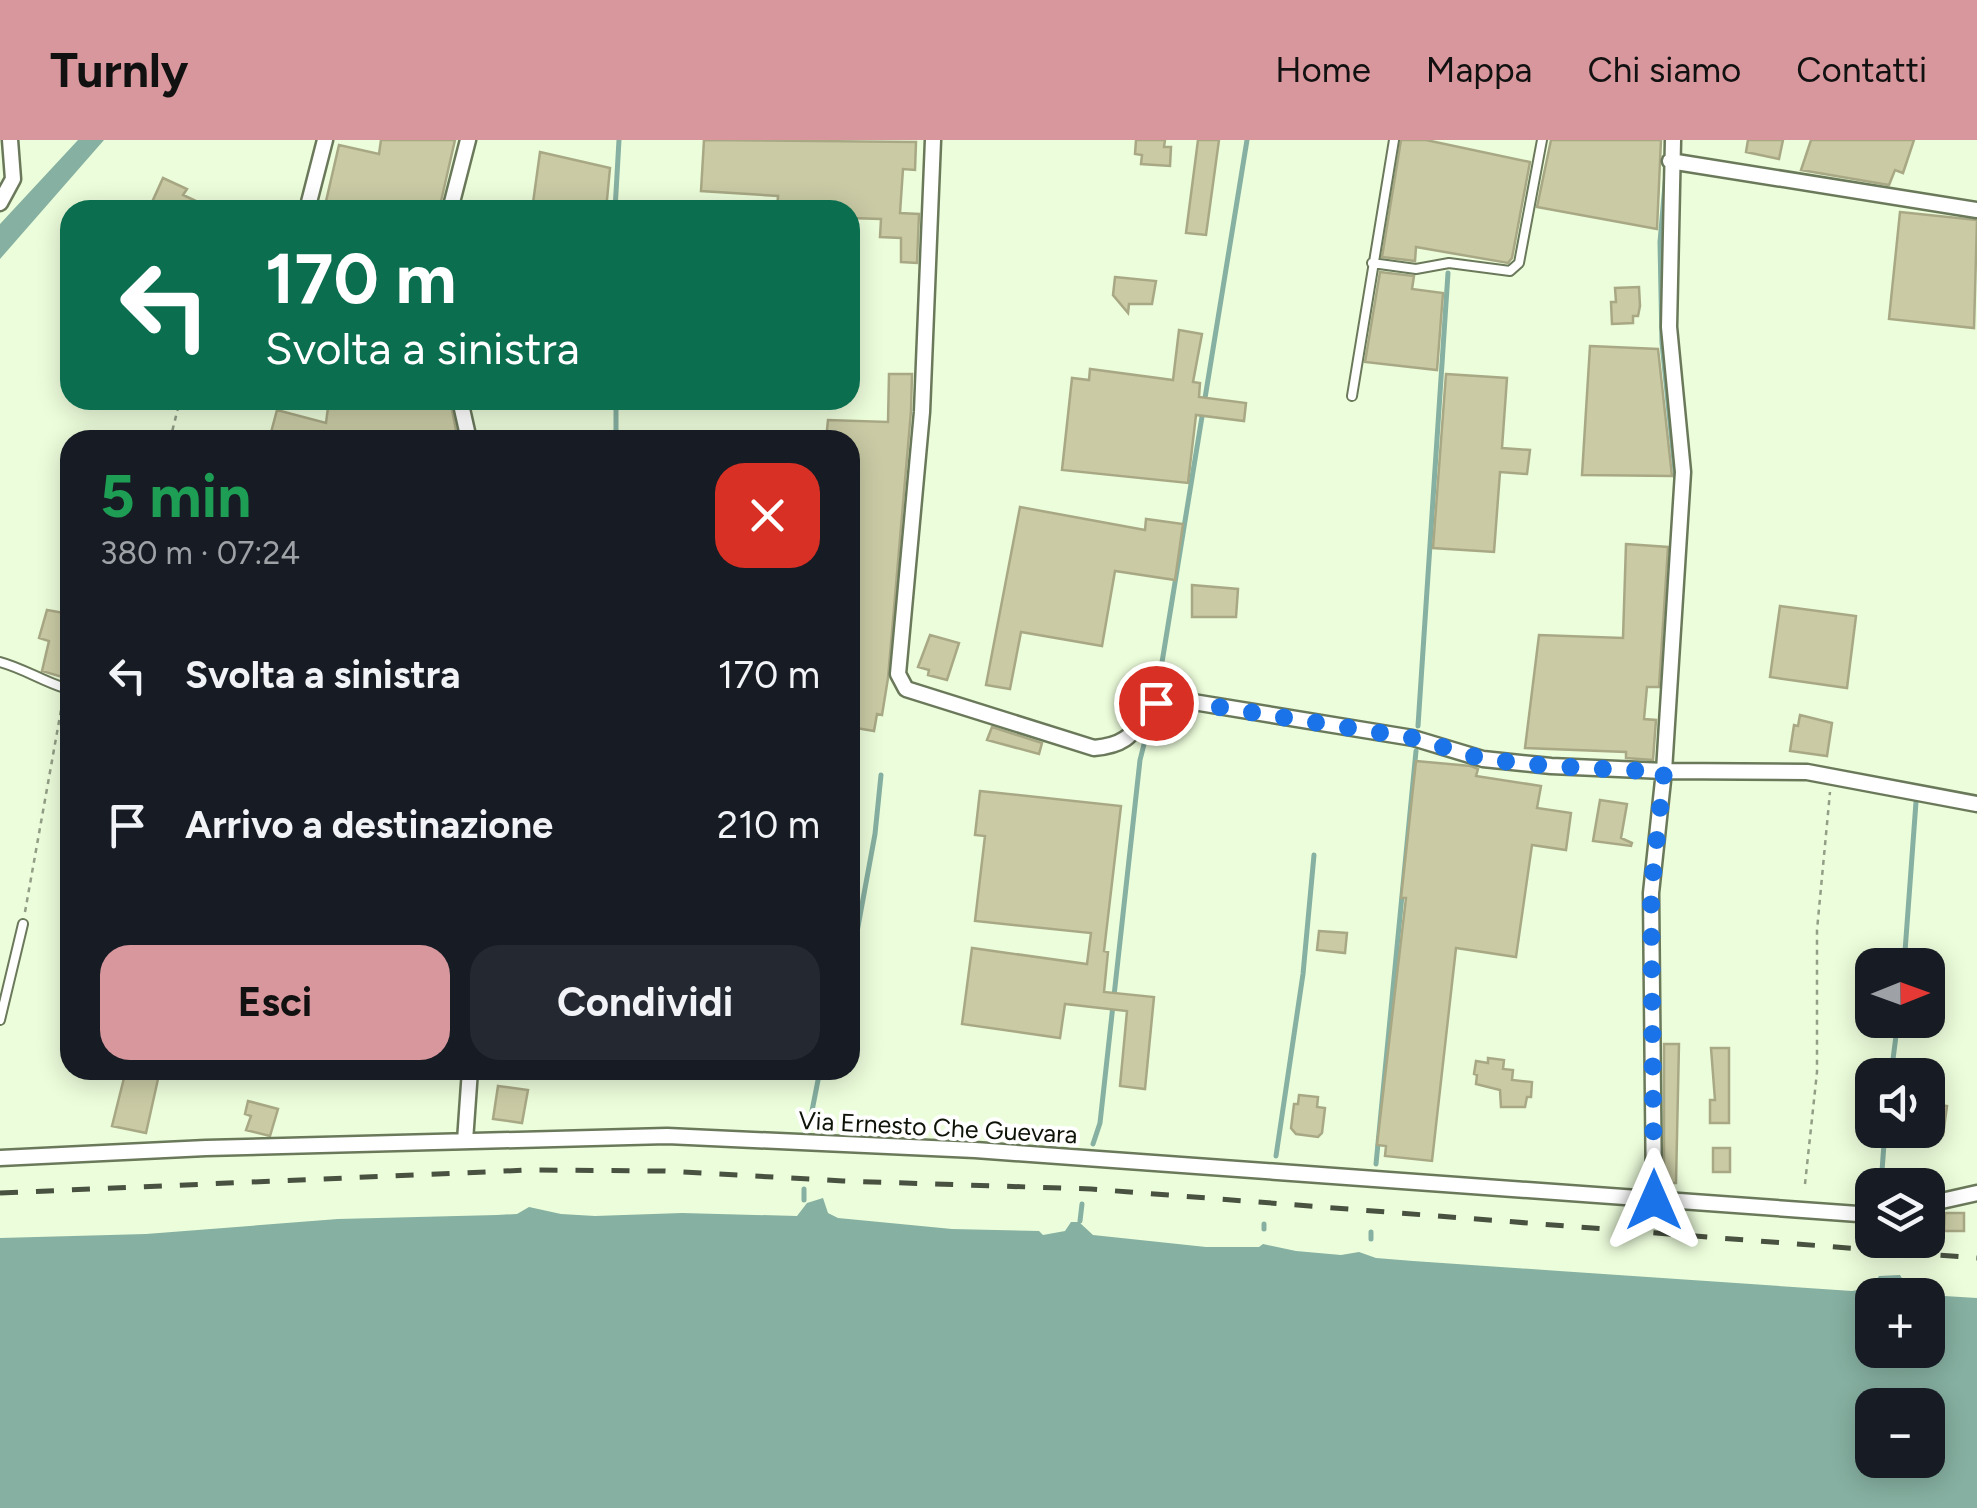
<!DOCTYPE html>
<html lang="it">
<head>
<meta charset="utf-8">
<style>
  body { margin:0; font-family:Figtree,sans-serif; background:#242831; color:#f1f3f6; height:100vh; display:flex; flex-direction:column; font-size:38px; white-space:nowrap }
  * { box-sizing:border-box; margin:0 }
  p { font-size:32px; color:#9ea1a6 }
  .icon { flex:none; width:55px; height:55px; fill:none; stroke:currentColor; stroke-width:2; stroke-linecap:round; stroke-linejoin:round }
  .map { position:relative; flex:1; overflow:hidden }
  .sheet { position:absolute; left:60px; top:290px; width:800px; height:650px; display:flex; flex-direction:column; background:#171b24; border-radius:30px; box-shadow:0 5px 25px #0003 }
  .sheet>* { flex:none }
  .top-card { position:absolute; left:60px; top:60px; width:800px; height:210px; border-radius:30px; box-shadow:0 5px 25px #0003; background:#0b6e4f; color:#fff; overflow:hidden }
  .needle { width:65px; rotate:89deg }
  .controls { position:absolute; left:1855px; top:808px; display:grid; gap:20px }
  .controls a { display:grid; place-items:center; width:90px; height:90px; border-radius:20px; background:#171b24; box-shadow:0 5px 25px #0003; font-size:50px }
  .pin { position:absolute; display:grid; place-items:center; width:85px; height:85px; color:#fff; margin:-42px; border:5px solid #fff; border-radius:50%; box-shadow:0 2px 10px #0007 }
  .me { position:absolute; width:110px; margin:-55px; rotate:0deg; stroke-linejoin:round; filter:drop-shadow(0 0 8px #0008) }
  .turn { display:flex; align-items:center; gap:35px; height:210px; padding:0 40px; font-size:45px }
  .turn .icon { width:130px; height:130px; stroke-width:2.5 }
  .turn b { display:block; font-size:70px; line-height:85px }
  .round { display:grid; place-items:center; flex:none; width:105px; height:105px; border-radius:30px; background:#242831 }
  .head { display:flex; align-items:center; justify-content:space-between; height:170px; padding:0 40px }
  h1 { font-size:60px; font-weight:700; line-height:75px; color:#1e9e55 }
  .action { display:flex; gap:20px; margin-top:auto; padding:20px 40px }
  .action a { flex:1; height:115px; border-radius:30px; background:#d7979c; color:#111; font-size:40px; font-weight:700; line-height:115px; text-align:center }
  .action a+a { background:#242831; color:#f1f3f6 }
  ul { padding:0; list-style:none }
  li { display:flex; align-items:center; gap:30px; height:150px; padding:0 40px }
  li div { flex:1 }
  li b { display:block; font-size:38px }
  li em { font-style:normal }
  header { display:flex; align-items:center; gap:60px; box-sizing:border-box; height:140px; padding:0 50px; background:#d7979c; color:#111 }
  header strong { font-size:48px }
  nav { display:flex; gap:55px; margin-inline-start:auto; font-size:35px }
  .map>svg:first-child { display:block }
  .water { fill:#86b0a1; fill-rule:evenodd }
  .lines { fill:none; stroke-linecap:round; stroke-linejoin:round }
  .stream { stroke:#86b0a1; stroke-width:5 }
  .building { fill:#cacba5; stroke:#a8a885; stroke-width:2.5 }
  .service-casing { stroke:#6b795b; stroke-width:12 }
  .minor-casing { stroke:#6b795b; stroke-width:19 }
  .path { stroke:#929e85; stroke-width:2.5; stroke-dasharray:5 5; stroke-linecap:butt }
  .service { stroke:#fff; stroke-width:8 }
  .minor { stroke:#fff; stroke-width:14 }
  .rail { stroke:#495140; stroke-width:5; stroke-dasharray:18 18; stroke-linecap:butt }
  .route { stroke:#1a73e8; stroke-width:18; stroke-dasharray:0 32.4 }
  .labels { text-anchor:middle; stroke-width:8; stroke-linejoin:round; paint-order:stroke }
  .street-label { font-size:25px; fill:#0e1308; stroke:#fff }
</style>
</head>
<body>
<header>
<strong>Turnly</strong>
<nav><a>Home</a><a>Mappa</a><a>Chi siamo</a><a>Contatti</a></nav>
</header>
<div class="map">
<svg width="1977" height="1368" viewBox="0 0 1977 1368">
  <rect width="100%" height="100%" fill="#ecfddb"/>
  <path class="water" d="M78 0H104L0 119V84Z
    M823 1058 828 1073 838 1078 952 1089 1039 1091 1043 1095 1065 1091 1071 1082H1079L1093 1095 1206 1107H1259L1263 1104 1296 1111 1341 1115 1359 1112 1376 1118 1413 1121 1852 1151 1870 1148 1879 1136 1900 1135 1908 1148 1926 1155H1872V1210H1928V1155L1977 1158V1368H0V1098L146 1094 338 1079 497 1075 517 1074 529 1067 561 1074 595 1076 682 1073 797 1076 807 1063ZM1872 1265H1928V1320H1872Z"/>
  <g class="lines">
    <path class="stream" d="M1666 33 1660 102 1662 203 1676 341
      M615 70 619 0
      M616 260V300
      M914 429 919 375
      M1158 547 1247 0
      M1418 586 1448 133
      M1904 825 1916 662
      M850 830 875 694 881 635
      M1891 935 1898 880
      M810 981 820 930
      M1093 1004 1100 983 1140 620 1149 585
      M1276 1016 1303 834 1314 715
      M1376 1024 1416 611
      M1881 1045 1885 990
      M804 1060V1049
      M1080 1081 1082 1064
      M1264 1089V1084
      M1371 1099V1092
      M1878 1111 1879 1100"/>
  </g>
  <path class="building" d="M381 0H455L439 70H324L339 5 379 14Z
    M704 0 916 2 915 30 903 29 900 73 919 74 917 123 901 122V98L880 97 881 79 850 78V70H777L778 56 701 51Z
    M1136 0H1165L1164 7H1171L1170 26 1141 24 1142 15 1135 14Z
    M1198 0H1219L1206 95 1186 93Z
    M1401 0H1426L1530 22 1512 118 1508 123 1416 107 1415 121 1382 117Z
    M1551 0H1661L1657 89 1537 67Z
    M1748 0H1783L1779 19 1746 12Z
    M1811 0H1914L1903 33 1895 30 1889 45 1801 30Z
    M540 12 610 28 606 70H532Z
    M163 38 187 49 183 55 215 70H174L153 60Z
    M1900 72 1977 80 1974 188 1889 179Z
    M1380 132 1414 136 1412 149 1443 153 1437 230 1365 222Z
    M1115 137 1156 141 1152 164H1129L1128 173 1113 155Z
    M1639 147 1640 166 1638 176H1633V183L1612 184 1611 162H1616L1615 148Z
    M1179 190 1202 194 1193 242 1200 243 1199 257 1246 263 1244 281 1196 275 1188 343 1062 330 1072 238 1089 240 1090 229 1173 240Z
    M1590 206 1658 209 1672 336 1582 335Z
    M889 234H912L911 271 888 538 882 575 877 574 874 591 850 587V300H826L828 280 888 282Z
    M1446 234 1507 238 1502 308 1530 310 1527 334 1500 332 1494 412 1433 408Z
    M329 260H450L458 300H269L277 270 326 283Z
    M1020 367 1145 390 1146 379 1183 384 1175 440 1115 431 1102 506 1021 492 1010 549 986 545Z
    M1626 404 1668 407 1659 547H1647L1644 579 1656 580 1653 620 1626 618V612L1525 608 1539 495 1623 498Z
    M1192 445 1238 449 1236 477H1192Z
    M1780 466 1856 476 1847 548 1770 537Z
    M47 470 70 474V505L62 537 42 531 49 501 39 498Z
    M930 495 959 503 947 540 928 535 929 530 918 527Z
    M1800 575 1832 583 1827 616 1790 611 1794 585 1798 586Z
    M992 587 1042 603 1039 614 987 600Z
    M1416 621 1471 626 1478 629 1476 636 1541 646 1537 668 1571 673 1566 710 1532 705 1516 817 1456 808 1432 1021 1385 1016 1386 1006 1377 1005 1406 758H1401Z
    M980 651 1121 666 1104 811 1108 812 1104 852 1154 857 1145 949 1120 946 1127 871 1065 864 1060 898 962 884 972 808 1087 824 1091 793 975 781 985 696 975 695Z
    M1600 660 1627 664 1621 698 1632 703 1631 706 1593 701Z
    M1319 791 1347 793 1345 813 1317 810Z
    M1664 904H1679L1676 1043H1664Z
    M1711 908H1729V983H1710V960H1715Z
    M1488 918 1504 920 1503 929 1513 930 1512 940 1532 942 1531 957H1527L1525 967H1501L1500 950 1476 944 1477 935 1474 934 1476 921 1488 923Z
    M126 930H160L146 993 112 986Z
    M498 946 528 950 522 983 493 979Z
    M1299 955 1318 957 1317 967 1325 968 1322 993 1318 997 1296 994 1291 988 1294 964H1298Z
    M248 961 278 969 270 996 246 990 251 976 245 974Z
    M1928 963 1947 966 1943 995 1928 993Z
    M1713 1008H1730V1032H1713Z
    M1945 1073H1964V1091H1944Z"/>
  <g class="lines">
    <defs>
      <path id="service" d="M1372 123 1416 129 1449 123 1510 131 1519 123 1542 0
        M1352 256 1394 0
        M0 522C23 528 42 541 65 548
        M0 880 23 784"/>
      <path id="minor" d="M933 0 922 272 898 534 906 549 1094 608C1151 603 1126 569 1175 559L1413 598 1483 619 1551 626 1664 631 1807 632 1977 664
        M1670 21 1977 70
        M0 63 13 39 10 0
        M307 70 325 0
        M450 70 468 0
        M460 260 469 300
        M465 1001 470 930
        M0 1018 206 1008 667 996 975 1010 1872 1075
        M1654 1060 1651 753 1664 631 1683 332 1669 187 1673 0
        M1928 1064 1977 1053"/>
    </defs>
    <use href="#service" class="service-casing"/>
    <use href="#minor" class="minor-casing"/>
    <path class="path" d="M170 300 180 260
      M67 536 70 521
      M25 772 63 559
      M1805 1044 1817 932V790L1830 652"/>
    <use href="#service" class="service"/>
    <use href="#minor" class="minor"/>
    <path class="rail" d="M0 1053 529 1030 664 1031 843 1041 1091 1049 1977 1118"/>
  </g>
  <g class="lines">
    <path class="route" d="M1156 563 1175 560 1413 598 1483 619 1550 626 1664 632 1651 753 1654 1060"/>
  </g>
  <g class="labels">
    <g class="street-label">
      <text transform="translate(938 987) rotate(3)" y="9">Via Ernesto Che Guevara</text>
    </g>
  </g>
</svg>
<div class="controls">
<a><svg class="needle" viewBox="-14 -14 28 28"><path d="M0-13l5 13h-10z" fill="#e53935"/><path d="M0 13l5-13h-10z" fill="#9ea1a6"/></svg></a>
<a><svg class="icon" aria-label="sound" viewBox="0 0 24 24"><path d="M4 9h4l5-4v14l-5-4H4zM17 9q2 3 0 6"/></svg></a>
<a><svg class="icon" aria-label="layers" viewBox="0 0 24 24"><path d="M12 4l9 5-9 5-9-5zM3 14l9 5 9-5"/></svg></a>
<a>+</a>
<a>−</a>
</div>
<div class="pin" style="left:1156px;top:563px;background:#d93025"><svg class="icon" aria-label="arrive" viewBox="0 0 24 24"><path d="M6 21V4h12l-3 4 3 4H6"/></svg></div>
<svg class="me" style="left:1654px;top:1060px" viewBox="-20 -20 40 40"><path d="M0-17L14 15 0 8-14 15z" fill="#1a73e8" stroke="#fff" stroke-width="4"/></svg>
<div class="top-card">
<div class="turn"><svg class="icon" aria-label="left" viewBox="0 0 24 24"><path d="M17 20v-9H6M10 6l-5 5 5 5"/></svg><div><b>170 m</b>Svolta a sinistra</div></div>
</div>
<section class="sheet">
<div class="head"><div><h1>5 min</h1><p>380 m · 07:24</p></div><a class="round" style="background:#d93025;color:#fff"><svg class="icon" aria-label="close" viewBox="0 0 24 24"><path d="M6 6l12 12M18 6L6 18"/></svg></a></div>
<ul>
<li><svg class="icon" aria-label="left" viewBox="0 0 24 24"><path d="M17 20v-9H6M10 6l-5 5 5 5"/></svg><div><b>Svolta a sinistra</b></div><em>170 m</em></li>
<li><svg class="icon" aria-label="arrive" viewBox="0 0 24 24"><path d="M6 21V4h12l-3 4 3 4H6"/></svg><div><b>Arrivo a destinazione</b></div><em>210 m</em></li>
</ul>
<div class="action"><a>Esci</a><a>Condividi</a></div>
</section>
</div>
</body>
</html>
